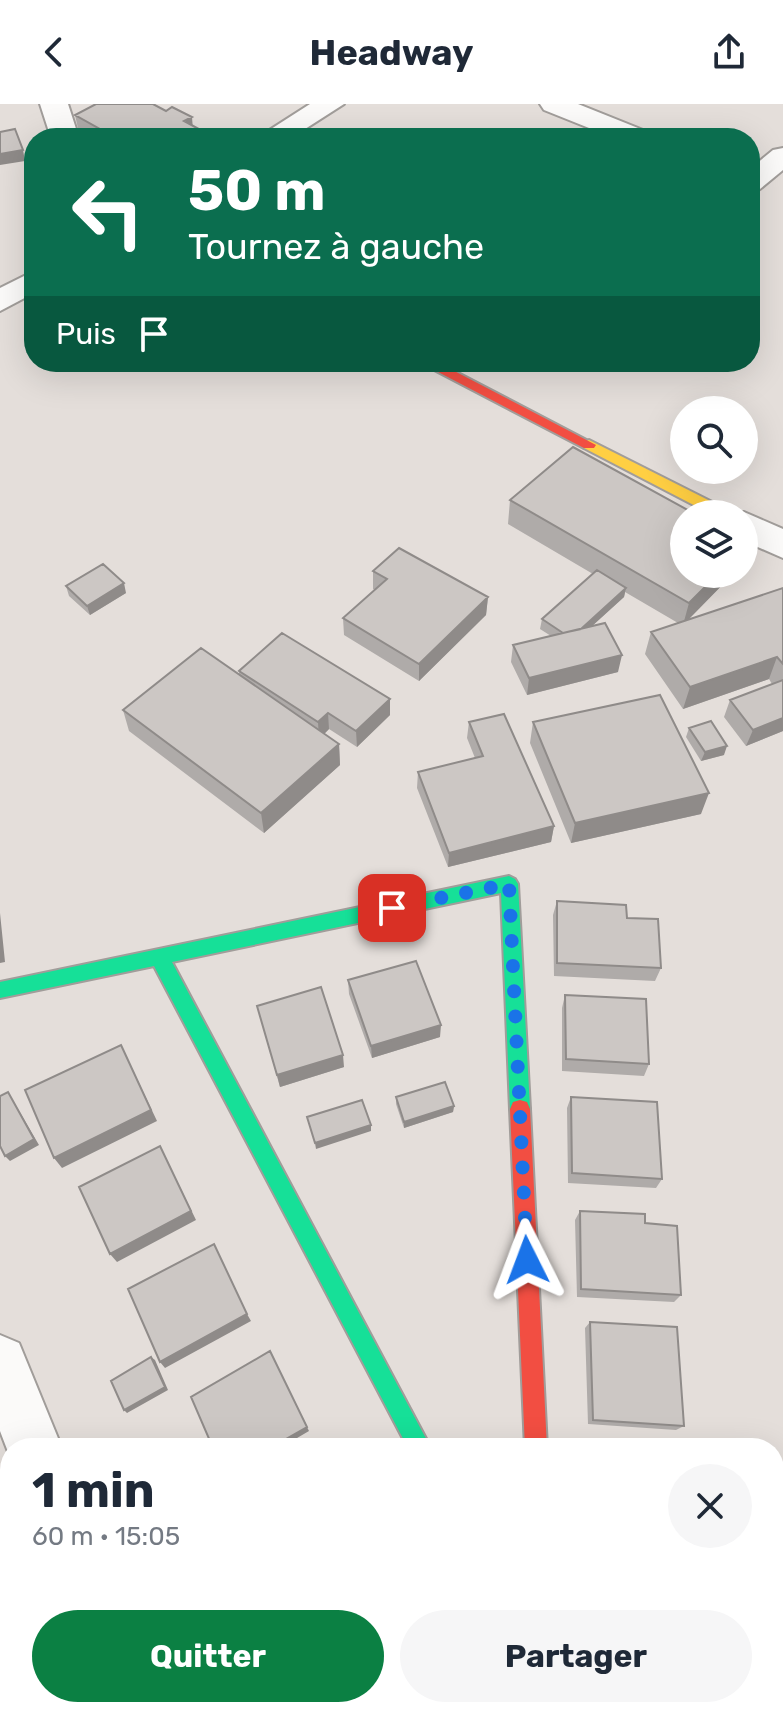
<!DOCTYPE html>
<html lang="fr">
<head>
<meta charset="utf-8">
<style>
  body { margin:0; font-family:Rubik,sans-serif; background:#f6f6f7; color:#1f2937; height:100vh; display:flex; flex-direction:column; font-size:30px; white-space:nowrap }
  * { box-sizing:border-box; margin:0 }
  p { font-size:26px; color:#747a83 }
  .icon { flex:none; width:44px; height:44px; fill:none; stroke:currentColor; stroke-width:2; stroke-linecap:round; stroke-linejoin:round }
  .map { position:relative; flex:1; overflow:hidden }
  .panel { position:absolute; left:0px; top:1334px; width:784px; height:280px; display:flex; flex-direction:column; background:#fff; border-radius:32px 32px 0 0; box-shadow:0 8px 32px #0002 }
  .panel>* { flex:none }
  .banner { position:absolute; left:24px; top:24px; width:736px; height:244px; border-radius:32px; box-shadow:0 8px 32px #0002; background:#0b6e4f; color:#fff; overflow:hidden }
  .controls { position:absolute; left:670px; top:292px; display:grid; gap:16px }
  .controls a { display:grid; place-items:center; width:88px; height:88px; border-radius:50%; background:#fff; box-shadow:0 8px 32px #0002; font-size:40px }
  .pin { position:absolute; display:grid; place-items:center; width:68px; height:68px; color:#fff; margin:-34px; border-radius:16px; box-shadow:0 4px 12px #0006 }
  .me { position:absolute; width:88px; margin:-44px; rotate:357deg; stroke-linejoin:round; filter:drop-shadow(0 0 6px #0008) }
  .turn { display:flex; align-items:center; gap:28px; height:168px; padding:0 32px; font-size:36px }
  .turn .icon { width:104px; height:104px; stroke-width:2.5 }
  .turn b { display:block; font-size:56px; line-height:68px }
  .then { display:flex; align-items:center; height:76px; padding:0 32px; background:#0003; gap:16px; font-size:30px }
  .round { display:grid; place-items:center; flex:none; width:84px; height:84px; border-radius:42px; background:#f6f6f7 }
  .head { display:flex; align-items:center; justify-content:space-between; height:136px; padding:0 32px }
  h1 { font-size:48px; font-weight:700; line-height:60px }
  .action { display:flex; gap:16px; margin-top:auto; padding:16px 32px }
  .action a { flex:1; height:92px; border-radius:48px; background:#0b8043; color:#fff; font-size:32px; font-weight:700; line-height:92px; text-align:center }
  .action a+a { background:#f6f6f7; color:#1f2937 }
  header { display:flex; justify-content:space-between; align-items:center; height:104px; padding:0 32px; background:#fff; font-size:36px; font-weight:700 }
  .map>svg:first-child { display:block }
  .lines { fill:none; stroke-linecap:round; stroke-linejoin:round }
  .street-casing { stroke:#a19d9a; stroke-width:4 }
  .fast-casing { stroke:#a19d9a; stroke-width:4 }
  .slow-casing { stroke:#a19d9a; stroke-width:4 }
  .jam-casing { stroke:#a19d9a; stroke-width:4 }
  .street { fill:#fbfaf9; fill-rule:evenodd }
  .fast { fill:#16e098; fill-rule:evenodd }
  .slow { fill:#ffcf43; fill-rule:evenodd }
  .jam { fill:#f24e42; fill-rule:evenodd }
  .wall { fill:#afaba9 }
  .shaded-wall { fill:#8f8b89 }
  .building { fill:#ccc7c4; stroke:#8f8b89; stroke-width:2 }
  .route { stroke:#1a73e8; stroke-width:14; stroke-dasharray:0 25.2 }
</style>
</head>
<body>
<header><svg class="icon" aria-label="back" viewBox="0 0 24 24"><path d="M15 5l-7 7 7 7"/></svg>Headway<svg class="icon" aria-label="share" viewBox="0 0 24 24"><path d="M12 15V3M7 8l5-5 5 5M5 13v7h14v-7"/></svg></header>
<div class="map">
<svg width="783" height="1614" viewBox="0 0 783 1614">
  <rect width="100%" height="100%" fill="#e4deda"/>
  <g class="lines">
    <defs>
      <path id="street" d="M40 0H68L79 34H51Z
        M310 0H344L291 34H257Z
        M540 0H578L648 28 652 34H614L544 6Z
        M783 44V66L760 85 750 88V65L773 46Z
        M34 167V189L0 207V184Z
        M744 408 783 425V454L744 437V410H738Z
        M0 1231 19 1239 62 1344H10V1353L0 1327Z
        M107 1604H167L171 1614H111Z
        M513 1604H573L574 1614H514Z"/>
      <path id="fast" d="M509 772 515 775 518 780 530 1005 527 1012 520 1014 513 1012 510 1005 501 789 172 858 431 1344H408L154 862 0 894V878Z"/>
      <path id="slow" d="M589 336 728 406 730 410H711L584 344V338Z"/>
      <path id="jam" d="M419 258H437L596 341 594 344H584Z
        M520 996 527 998 530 1005 547 1344H525L510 1005 513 998Z"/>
    </defs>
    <use href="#street" class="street-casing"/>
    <use href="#fast" class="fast-casing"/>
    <use href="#slow" class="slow-casing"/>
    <use href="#jam" class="jam-casing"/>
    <use href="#street" class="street"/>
    <use href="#fast" class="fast"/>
    <use href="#slow" class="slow"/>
    <use href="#jam" class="jam"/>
  </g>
  <path class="wall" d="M75 11 193 22 197 24 198 31 203 34H87L79 29Z
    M510 396 684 470H733L689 515 783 484V627L746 642 724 613 730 596 772 580 769 575 683 605 645 550 651 528 678 519 625 488 624 493 592 522 618 568 527 591 511 558 513 541 551 532 540 525 542 515 593 470 508 420Z
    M373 467 488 493 486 511 419 577 344 531 343 514 375 486 373 485Z
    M66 482 126 489 90 511 69 492Z
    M239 567 390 611 357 643 329 625 324 630 339 640 340 661 264 729 129 627 123 606 239 570Z
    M469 618 554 722 551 738 448 763 417 684 418 668 475 654 467 634Z
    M533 618 701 710 571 739 530 639Z
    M689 624 724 651 701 657 686 633Z
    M557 797 627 814 661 864 655 877 554 872 553 811Z
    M348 876 440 933 372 954 349 890Z
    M565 891 649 960 644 972 562 967V904Z
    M257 902 344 963 280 983Z
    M396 993 454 1002 453 1008 404 1024 396 1000Z
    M571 993 662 1075 656 1084 568 1079 567 1004Z
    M580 1107 645 1119 681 1191 674 1198 577 1193 575 1116Z
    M590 1218 684 1322 676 1326 588 1320 585 1224Z
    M608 1604H719V1614H608Z"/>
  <path class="shaded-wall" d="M192 13 193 26 197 24 198 34H190L184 17Z
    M23 46 25 57 0 61V50Z
    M718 470H733L683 521 689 499Z
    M124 479 126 489 90 511 87 502Z
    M626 484 624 493 569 543 571 534Z
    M488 493 486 511 419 577V560Z
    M622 551 618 568 527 591 529 574Z
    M777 553 769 575 683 605 690 583Z
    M390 595V611L357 643 356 627Z
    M328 609 329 625 319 635 318 618Z
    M783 614V627L746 642 753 626Z
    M339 640 340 661 264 729 261 709Z
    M727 642 724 651 701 657 705 648Z
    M709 689 701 710 571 739 575 719Z
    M554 722 551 738 448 763 449 749Z
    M0 809 5 858 0 859Z
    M441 921 440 933 372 954 371 942Z
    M121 941 157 1017 62 1064 54 1054Z
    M343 951 344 963 280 983 277 971Z
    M8 988 39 1041 10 1057 5 1052Z
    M454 1002 453 1008 404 1024V1018Z
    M371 1021V1027L316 1045 315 1039Z
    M160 1042 196 1116 117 1158 110 1150Z
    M247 1210 251 1217 165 1264 160 1258Z
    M151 1253 155 1256 168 1286 127 1309 124 1306Z
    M307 1323 309 1327 280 1344H270Z"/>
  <path class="building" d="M96 0H153L166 7 172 3 192 13 184 17 197 24 191 27 203 34H97L107 29 75 11Z
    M15 25 23 46 0 50V28Z
    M573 343 695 410H684V470H718L689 499 510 396Z
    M399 444 488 493 419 560 343 514 387 475 373 467Z
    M103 460 124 479 87 502 66 482Z
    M597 466 626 484 581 525 563 529 542 515Z
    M783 484V560L777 553 690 583 651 528Z
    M605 519 622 551 529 574 513 541Z
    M282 529 390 595 356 627 328 609 318 618 239 567Z
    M201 544 339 640 261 709 123 606Z
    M783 576V614L753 626 730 596Z
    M660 591 709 689 575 719 533 618Z
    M504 610 554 722 449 749 418 668 483 652 469 618Z
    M711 617 727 642 705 648 689 624Z
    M557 797 626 801 627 814 658 815 661 864 557 859Z
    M416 857 441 921 371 942 348 876Z
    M321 883 343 951 277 971 257 902Z
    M565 891 646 895 649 960 566 955Z
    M121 941 151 1006 54 1054 25 986Z
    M445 978 454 1002 404 1018 396 993Z
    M8 988 34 1035 5 1052 0 1042V992Z
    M571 993 657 998 662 1075 572 1069Z
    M362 996 371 1021 315 1039 307 1013Z
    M160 1042 191 1107 110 1150 79 1083Z
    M580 1107 645 1110V1119L677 1122 681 1191 581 1185Z
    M214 1140 247 1210 160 1258 128 1185Z
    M590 1218 677 1223 684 1322 593 1316Z
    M270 1247 307 1323 270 1344H213L191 1293Z
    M151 1253 165 1283 124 1306 111 1277Z
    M390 1604H405L393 1612Z
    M614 1604H719V1614H615Z"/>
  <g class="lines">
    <path class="route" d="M392 804 509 780 527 1156"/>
  </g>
</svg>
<div class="controls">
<a><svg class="icon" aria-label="search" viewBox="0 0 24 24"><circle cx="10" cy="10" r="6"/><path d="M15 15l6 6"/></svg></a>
<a><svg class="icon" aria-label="layers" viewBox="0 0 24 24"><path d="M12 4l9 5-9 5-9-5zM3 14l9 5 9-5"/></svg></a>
</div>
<div class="pin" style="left:392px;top:804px;background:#d93025"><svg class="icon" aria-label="arrive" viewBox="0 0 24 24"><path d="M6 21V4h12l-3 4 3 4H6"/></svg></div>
<svg class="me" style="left:527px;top:1156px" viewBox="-20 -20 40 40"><path d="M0-17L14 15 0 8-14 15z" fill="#1a73e8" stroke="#fff" stroke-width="4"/></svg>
<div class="banner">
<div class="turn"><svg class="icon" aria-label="left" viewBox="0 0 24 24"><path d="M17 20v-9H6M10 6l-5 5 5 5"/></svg><div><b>50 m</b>Tournez à gauche</div></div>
<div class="then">Puis<svg class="icon" aria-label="arrive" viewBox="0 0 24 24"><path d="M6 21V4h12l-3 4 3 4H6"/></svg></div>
</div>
<section class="panel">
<div class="head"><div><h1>1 min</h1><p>60 m · 15:05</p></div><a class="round"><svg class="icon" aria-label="close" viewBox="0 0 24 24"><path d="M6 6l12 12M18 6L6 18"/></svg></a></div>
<div class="action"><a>Quitter</a><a>Partager</a></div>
</section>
</div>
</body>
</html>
